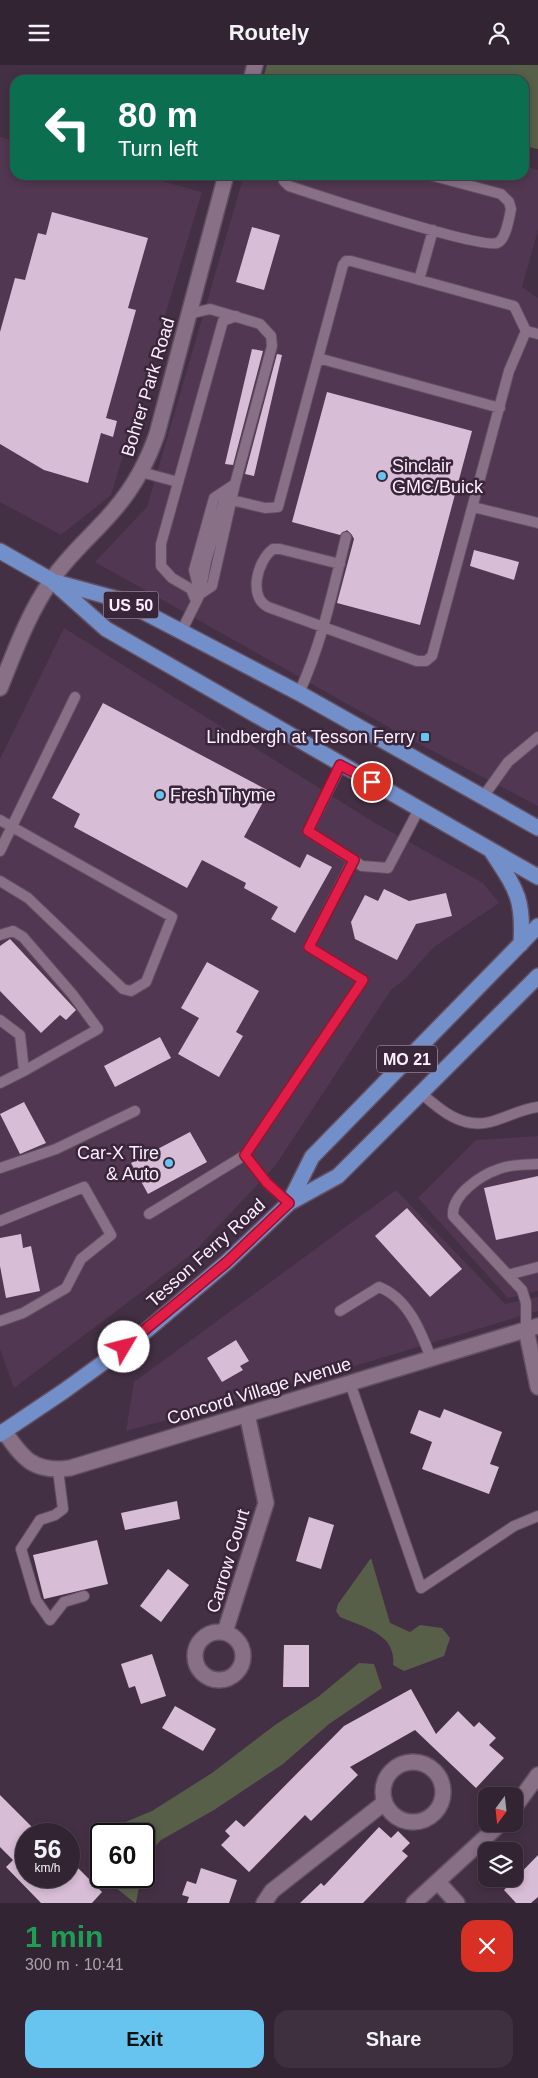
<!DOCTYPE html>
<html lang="en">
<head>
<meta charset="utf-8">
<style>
  body { margin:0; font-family:Helvetica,sans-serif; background:#3e303f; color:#f1f3f6; height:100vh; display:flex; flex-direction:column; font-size:19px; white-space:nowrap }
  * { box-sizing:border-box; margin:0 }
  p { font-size:16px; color:#a9a4ac }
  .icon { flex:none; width:28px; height:28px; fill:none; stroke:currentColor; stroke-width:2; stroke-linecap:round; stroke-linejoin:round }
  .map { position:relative; height:1838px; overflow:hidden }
  .side { display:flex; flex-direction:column; background:#332433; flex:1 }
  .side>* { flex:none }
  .top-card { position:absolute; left:10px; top:10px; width:519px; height:105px; border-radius:15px; box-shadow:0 2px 8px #0003,0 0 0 1px #4e414e; background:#0b6e4f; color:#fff; overflow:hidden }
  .needle { width:32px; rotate:195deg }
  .fabs { position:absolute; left:478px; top:1722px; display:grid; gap:10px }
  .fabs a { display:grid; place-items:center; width:45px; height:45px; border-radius:10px; background:#332433; box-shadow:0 2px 8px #0003,0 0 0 1px #4e414e; font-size:25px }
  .speed { position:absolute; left:15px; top:1758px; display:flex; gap:10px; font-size:25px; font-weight:700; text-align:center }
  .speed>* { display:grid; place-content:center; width:65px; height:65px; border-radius:50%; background:#332433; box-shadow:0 2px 8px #0003,0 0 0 1px #4e414e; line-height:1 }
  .speed small { font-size:12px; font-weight:400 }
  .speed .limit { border:2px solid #111; border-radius:8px; background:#fff; color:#111 }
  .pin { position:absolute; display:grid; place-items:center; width:42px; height:42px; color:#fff; margin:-21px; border:2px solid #fff; border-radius:50%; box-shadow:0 1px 5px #0007 }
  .me { position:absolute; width:55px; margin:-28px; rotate:53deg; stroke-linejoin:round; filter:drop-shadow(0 0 4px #0008) }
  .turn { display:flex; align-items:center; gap:18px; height:105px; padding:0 25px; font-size:22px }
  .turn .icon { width:65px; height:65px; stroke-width:2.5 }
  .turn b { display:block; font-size:35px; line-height:42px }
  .round { display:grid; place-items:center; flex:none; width:52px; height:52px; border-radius:15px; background:#3e303f }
  .summary { display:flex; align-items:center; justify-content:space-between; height:85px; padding:0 25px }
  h1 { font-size:30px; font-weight:600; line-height:38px; color:#1e9e55 }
  .cta { display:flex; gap:10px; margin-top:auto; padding:10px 25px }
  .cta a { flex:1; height:58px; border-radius:15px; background:#66c4ef; color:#111; font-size:20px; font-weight:600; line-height:58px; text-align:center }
  .cta a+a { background:#3e303f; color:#f1f3f6 }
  header { display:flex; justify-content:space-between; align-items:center; height:65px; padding:0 25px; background:#332433; font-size:22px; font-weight:600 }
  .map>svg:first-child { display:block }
  .built { fill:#513751 }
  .green { fill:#575f48 }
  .building { fill:#d7bdd6 }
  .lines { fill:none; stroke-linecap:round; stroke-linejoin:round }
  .lane-casing { stroke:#614f61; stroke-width:12 }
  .street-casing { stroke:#614f61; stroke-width:18 }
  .secondary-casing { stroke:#614f61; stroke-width:18 }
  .primary-casing { stroke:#614f61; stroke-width:18 }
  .lane { stroke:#887087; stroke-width:10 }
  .street { stroke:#887087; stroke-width:15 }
  .secondary { stroke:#887087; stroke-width:15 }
  .primary { stroke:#738fca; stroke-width:15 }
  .route-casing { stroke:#92132f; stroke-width:12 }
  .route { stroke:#e11d48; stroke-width:9 }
  .poi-dot { fill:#66c4ef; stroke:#3a263a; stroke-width:2 }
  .labels { text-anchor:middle; stroke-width:5; stroke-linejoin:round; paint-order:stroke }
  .shield { fill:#3a263a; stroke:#c2b3c2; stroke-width:1 }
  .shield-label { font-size:16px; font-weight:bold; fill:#fdeffd }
  .street-label { font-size:18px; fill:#fdeffd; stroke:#3a263a }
  .poi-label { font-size:18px; fill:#fdeffd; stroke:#3a263a; text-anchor:start }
</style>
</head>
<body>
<header><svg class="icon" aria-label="menu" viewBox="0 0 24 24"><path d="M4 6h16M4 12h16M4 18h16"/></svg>Routely<svg class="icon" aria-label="person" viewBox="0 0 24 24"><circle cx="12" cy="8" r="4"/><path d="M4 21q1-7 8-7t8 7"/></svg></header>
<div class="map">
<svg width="538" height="1838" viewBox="0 0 538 1838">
  <rect width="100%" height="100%" fill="#443044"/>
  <path class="built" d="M0 72 15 76V110H139L202 127 111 430 61 470 0 437Z
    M524 101 538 105V165L522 222 538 233V741L408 673 95 497 147 442 244 110H524Z
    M64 563 375 758 483 818 499 838 434 882 405 914 391 925 275 1101 192 1189 14 1323 0 1284V694Z
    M538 1071V1226L508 1233 418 1133 476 1075Z
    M396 1125 505 1239 538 1232V1246L244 1334 126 1366 134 1317Z"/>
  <path class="green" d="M267 0H538V84L524 81V15H284L264 10Z
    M371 1493 390 1558 410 1567 420 1560 442 1563 450 1573 444 1591 404 1606 393 1600C397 1569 363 1562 340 1552L336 1546 338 1539Z
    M359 1598 374 1599 382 1623 329 1659 283 1699 214 1745 161 1775 145 1792 144 1799V1769H109L116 1761 152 1746 212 1708 275 1660 318 1632Z
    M101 1811H141L136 1838H135Z"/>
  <path class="building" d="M52 147 148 173 128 243 136 245 106 353 117 356 113 372 101 368 88 418 44 405 0 379V267L15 213 25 215 38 168 46 170Z
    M252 162 280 170 264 225 236 217Z
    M252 284 263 286 233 400 225 399Z
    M277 289 282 290 254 411 245 409Z
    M327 327 472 366 420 560 337 538 354 474 352 470 347 465 340 470 292 457Z
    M474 485 519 497 514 515 470 501Z
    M103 638 269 726 244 772 300 803 307 789 332 802 295 868 271 854 278 842 244 823 246 818 202 795 187 823 74 762 80 749 52 733Z
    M384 824 409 836 446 828 452 851 416 859 397 895 355 874 351 857 365 830 378 836Z
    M10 874 76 945 66 955 60 950 41 968 0 926V881Z
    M207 897 259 926 236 967 243 971 219 1012 178 989 199 953 181 943Z
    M160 972 171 993 115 1022 104 1001Z
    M24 1037 46 1078 20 1089 0 1049Z
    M190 1067 207 1097 148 1129 131 1098Z
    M538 1111V1166L496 1175 484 1123Z
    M407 1143 462 1204 430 1232 375 1171Z
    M21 1169 23 1183 31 1181 40 1226 6 1233 0 1201V1173Z
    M236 1275 249 1296 240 1301 243 1305 222 1317 207 1293Z
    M444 1344 502 1367 490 1399 499 1402 489 1429 422 1404 432 1377 410 1368 419 1345 440 1353Z
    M177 1436 180 1454 125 1465 121 1448Z
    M309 1452 334 1460 321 1504 296 1496Z
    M97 1475 108 1519 44 1534 33 1490Z
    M168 1504 189 1520 161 1557 140 1541Z
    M284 1580H309V1622H283Z
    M152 1589 166 1631 141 1639 135 1621 129 1623 121 1599Z
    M411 1624 436 1669 458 1646 474 1662 479 1657 496 1673 489 1680 504 1693 476 1723 415 1665 350 1702 358 1710 311 1756 305 1750 249 1807 221 1780 230 1771 225 1766 236 1755 244 1762 344 1661Z
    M175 1641 216 1664 203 1686 162 1663Z
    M0 1730 39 1769H26V1811H69V1794L102 1827 92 1838H41L6 1802 13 1795 0 1782Z
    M379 1762 391 1773 398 1766 410 1778 402 1786 408 1791 363 1838H300L321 1818 324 1821Z
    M538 1790V1832L531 1838H516L504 1825Z
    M201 1803 237 1815 229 1838H187L189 1832 182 1830 187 1816 196 1819Z"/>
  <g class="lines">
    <defs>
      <path id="lane" d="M282 110 284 116 289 121C316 130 480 184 497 178 506 175 509 153 511 144L509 137 501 129 430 110
        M419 215 433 165
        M189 249 210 244 260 259 271 271 272 281 235 419 212 521 200 529 194 505 214 433 235 419
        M500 343 318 293 343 200 346 196H351L514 241 526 266
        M141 407 178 417
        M232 435 265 443 278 442 318 293
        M473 442 538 458
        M340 499 280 484H273C257 496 248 532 268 542L417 596H426L432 591 509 306 526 266 538 269
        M196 536 191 524 172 513 161 501V479L223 256 236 251
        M181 567 200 529 206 496 223 439 231 425
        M299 628C322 578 333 525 346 472
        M341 700 308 766 362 801 388 803 419 744
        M483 732 508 697 538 672
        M0 755 172 852 146 917 131 926 123 924 28 833 0 816
        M0 786 75 632
        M0 870 13 866 23 872 73 930 98 964 24 1006
        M0 955 20 970 24 1006 0 1018
        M421 1028C440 1045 462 1064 490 1057 506 1053 521 1044 538 1042
        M0 1103 56 1084 135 1046
        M289 1138 267 1118 245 1090 363 915 309 882 353 795
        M149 1149 245 1090
        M0 1156 84 1122 111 1170 81 1194 66 1223 23 1248 0 1256
        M508 1210 538 1202
        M340 1246 379 1222C408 1233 421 1267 431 1293
        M526 1264V1238L522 1225 453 1151C451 1130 481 1110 499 1104 511 1099 525 1100 538 1099
        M350 1318 421 1523 514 1461 538 1451
        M58 1405 63 1444 55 1450 40 1455 21 1484 36 1535 50 1555 64 1537 84 1531"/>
      <path id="street" d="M251 15 255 0
        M0 623C15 586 28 549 51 516 68 490 94 469 114 445 134 422 147 398 157 369L226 110
        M195 1591a24 24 0 1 1 48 0a24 24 0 1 1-48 0Z
        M225 1567 266 1438 247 1349
        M383 1727a30 30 0 1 1 60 0a30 30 0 1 1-60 0Z
        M438 1817 457 1838
        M264 1838 272 1826 384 1738"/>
      <path id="secondary" d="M526 1264 538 1322
        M4 1366C23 1394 34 1408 70 1403L538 1261
        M514 1743 538 1710
        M414 1838 500 1759"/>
      <path id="primary" d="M0 486 51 515 106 564 538 812
        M55 517 121 535 299 628 538 763
        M492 787C516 824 524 833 521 879
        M289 1138 312 1092 538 861
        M0 1369 64 1326 140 1271 227 1197 289 1138 338 1111 538 911"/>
    </defs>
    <use href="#lane" class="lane-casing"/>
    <use href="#street" class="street-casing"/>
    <use href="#secondary" class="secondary-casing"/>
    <use href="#primary" class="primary-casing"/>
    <use href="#lane" class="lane"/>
    <use href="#street" class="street"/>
    <use href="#secondary" class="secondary"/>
    <use href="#primary" class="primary"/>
  </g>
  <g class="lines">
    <defs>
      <path id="route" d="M124 1282 227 1197 289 1138 267 1118 245 1090 363 915 309 882 354 795 308 766 340 700 372 717"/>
    </defs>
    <use href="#route" class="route-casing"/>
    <use href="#route" class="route"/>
  </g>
  <g class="poi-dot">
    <circle cx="382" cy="411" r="5"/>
    <rect x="420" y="667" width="10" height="10" rx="2.5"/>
    <circle cx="160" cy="730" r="5"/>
    <circle cx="169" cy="1098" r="5"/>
  </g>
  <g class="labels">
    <g class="shield">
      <rect x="103.5" y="526.5" width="55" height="27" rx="4"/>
      <rect x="377" y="980.5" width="60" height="27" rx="4"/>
    </g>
    <g class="shield-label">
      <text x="131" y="546">US 50</text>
      <text x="407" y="1000">MO 21</text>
    </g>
    <g class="street-label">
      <text transform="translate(148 322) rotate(-73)" y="6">Bohrer Park Road</text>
      <text transform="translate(206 1188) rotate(-42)" y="6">Tesson Ferry Road</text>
      <text transform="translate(259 1326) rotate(-17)" y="6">Concord Village Avenue</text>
      <text transform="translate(228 1496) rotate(-73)" y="6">Carrow Court</text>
    </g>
    <g class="poi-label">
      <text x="392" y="407">Sinclair<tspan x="392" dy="21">GMC/Buick</tspan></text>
      <text x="415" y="678" text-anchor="end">Lindbergh at Tesson Ferry</text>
      <text x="170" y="736">Fresh Thyme</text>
      <text x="159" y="1094" text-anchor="end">Car-X Tire<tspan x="159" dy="21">&amp; Auto</tspan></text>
    </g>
  </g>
</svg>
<div class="fabs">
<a><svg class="needle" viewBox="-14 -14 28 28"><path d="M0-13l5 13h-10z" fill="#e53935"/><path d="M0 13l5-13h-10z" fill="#a9a4ac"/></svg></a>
<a><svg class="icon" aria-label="layers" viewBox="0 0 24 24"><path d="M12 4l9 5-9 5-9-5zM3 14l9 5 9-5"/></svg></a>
</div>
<div class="speed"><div>56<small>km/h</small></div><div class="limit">60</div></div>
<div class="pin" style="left:372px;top:717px;background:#d93025"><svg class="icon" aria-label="arrive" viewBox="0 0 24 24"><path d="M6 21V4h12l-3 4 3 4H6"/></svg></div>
<svg class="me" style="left:124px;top:1282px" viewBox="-20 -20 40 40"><circle r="19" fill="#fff"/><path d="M0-13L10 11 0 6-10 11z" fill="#e11d48"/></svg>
<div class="top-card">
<div class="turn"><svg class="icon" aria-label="left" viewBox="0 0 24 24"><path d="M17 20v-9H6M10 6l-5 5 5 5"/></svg><div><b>80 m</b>Turn left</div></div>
</div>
</div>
<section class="side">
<div class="summary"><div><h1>1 min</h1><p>300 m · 10:41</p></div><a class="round" style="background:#d93025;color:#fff"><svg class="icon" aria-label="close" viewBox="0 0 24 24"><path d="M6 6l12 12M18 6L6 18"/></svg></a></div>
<div class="cta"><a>Exit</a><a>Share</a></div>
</section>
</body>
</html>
